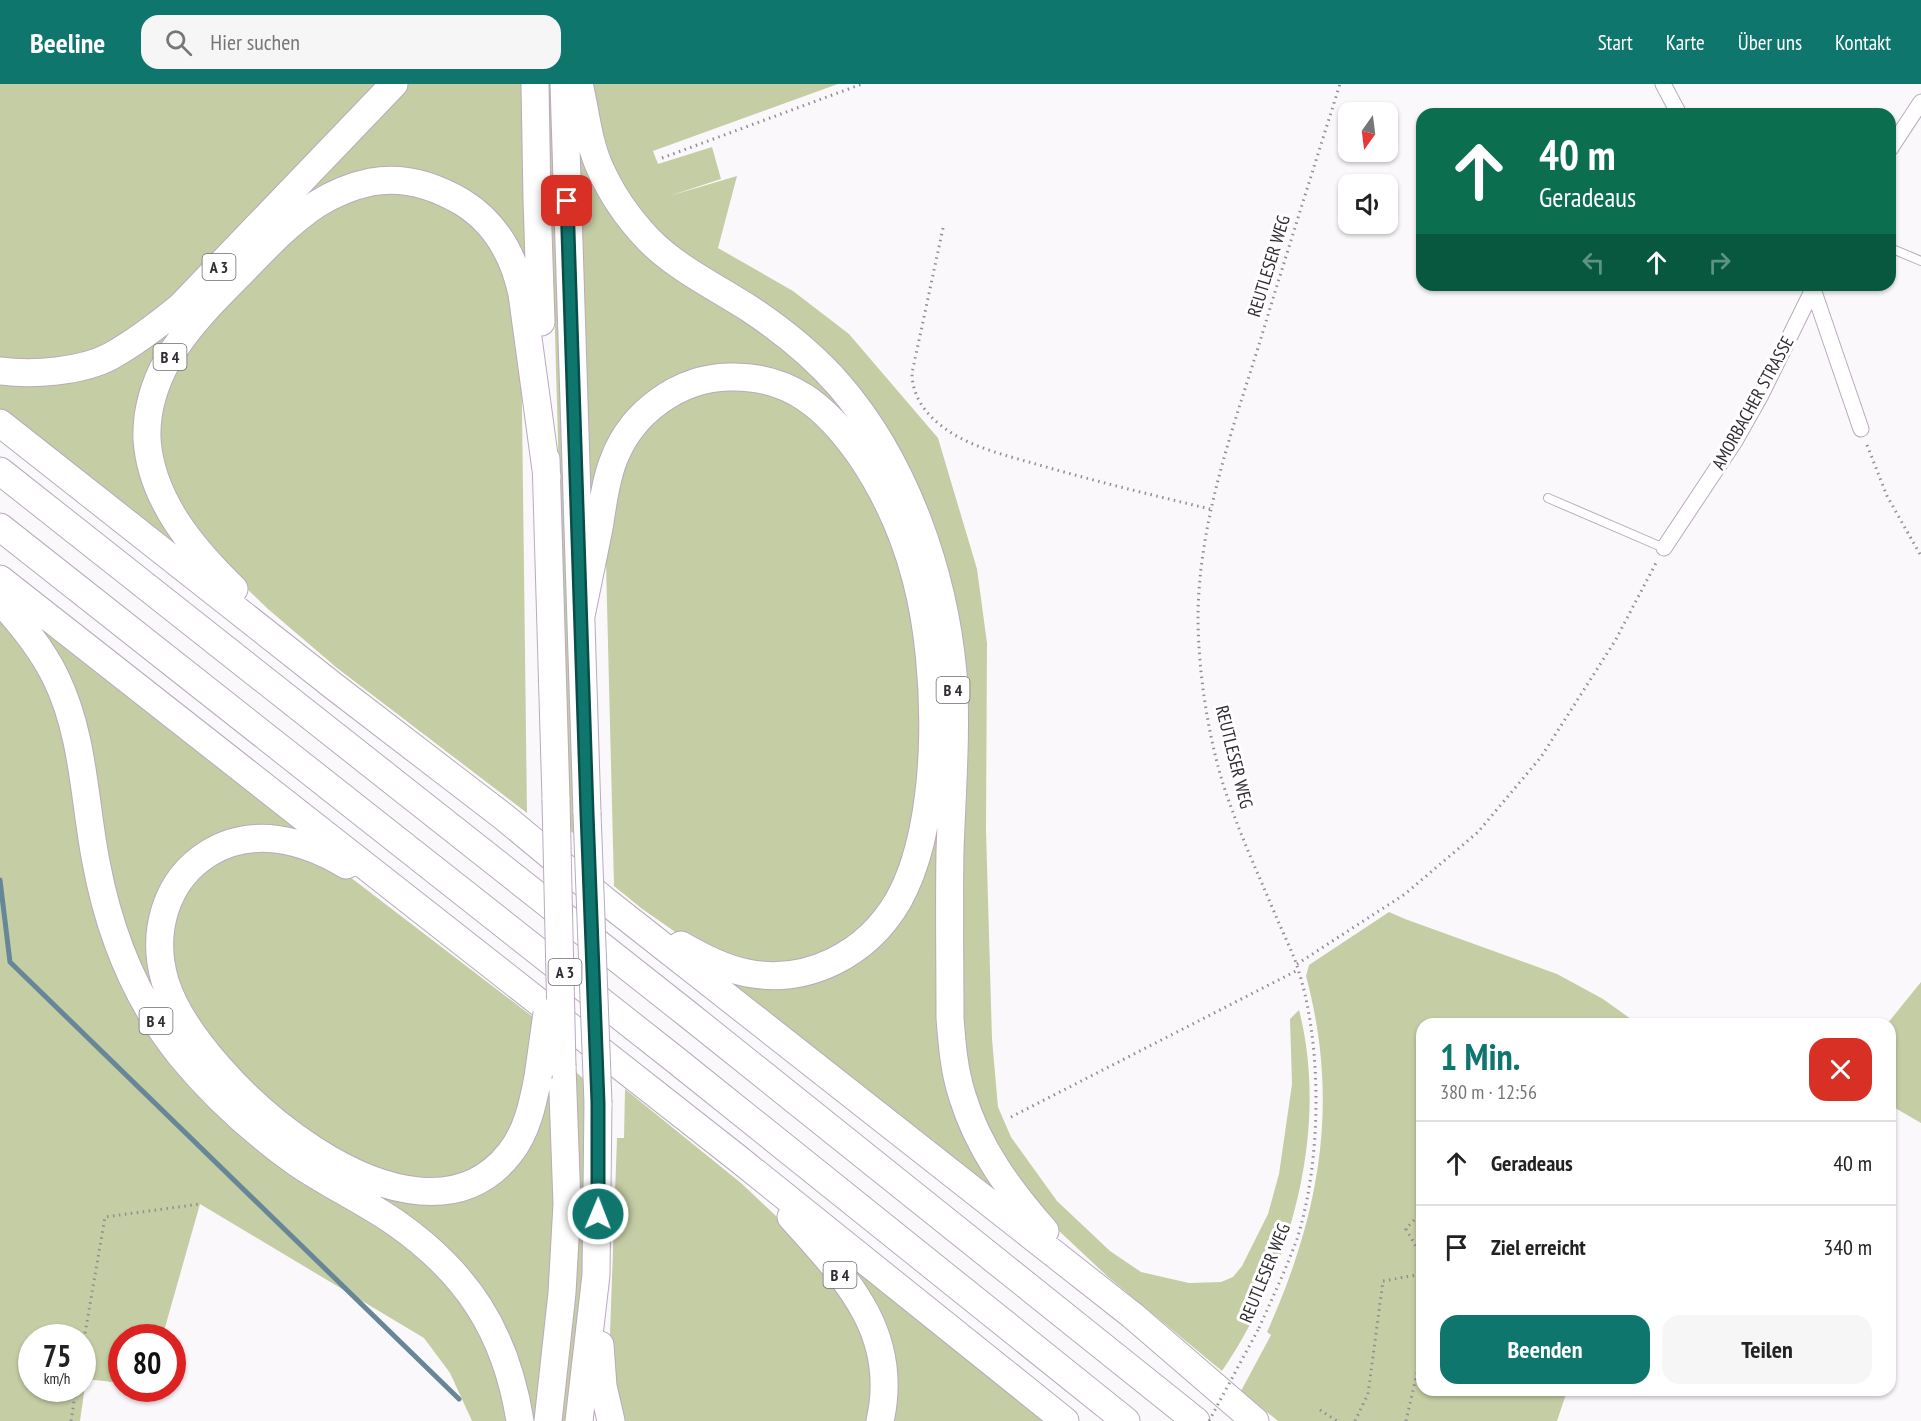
<!DOCTYPE html>
<html lang="de">
<head>
<meta charset="utf-8">
<style>
  body { margin:0; font-family:"PT Sans Narrow",sans-serif; background:#f6f6f6; color:#222; height:100vh; display:flex; flex-direction:column; font-size:22px; white-space:nowrap }
  * { box-sizing:border-box; margin:0 }
  p { font-size:20px; color:#767676 }
  .icon { flex:none; width:33px; height:33px; fill:none; stroke:currentColor; stroke-width:2; stroke-linecap:round; stroke-linejoin:round }
  .map { position:relative; flex:1; overflow:hidden }
  .details { position:absolute; left:1416px; top:934px; width:480px; height:378px; display:flex; flex-direction:column; background:#fff; border-radius:18px; box-shadow:0 2px 4px #0004 }
  .details>* { flex:none }
  .guide { position:absolute; left:1416px; top:24px; width:480px; height:183px; border-radius:18px; box-shadow:0 2px 4px #0004; background:#0b6e4f; color:#fff; overflow:hidden }
  .needle { width:39px; rotate:194deg }
  .tools { position:absolute; left:1338px; top:18px; display:grid; gap:12px }
  .tools a { display:grid; place-items:center; width:60px; height:60px; border-radius:12px; background:#fff; box-shadow:0 2px 4px #0004; font-size:30px }
  .speed { position:absolute; left:18px; top:1240px; display:flex; gap:12px; font-size:30px; font-weight:700; text-align:center }
  .speed>* { display:grid; place-content:center; width:78px; height:78px; border-radius:50%; background:#fff; box-shadow:0 2px 4px #0004; line-height:1 }
  .speed small { font-size:15px; font-weight:400 }
  .speed .limit { border:9px solid #d22; background:#fff; color:#111 }
  .pin { position:absolute; display:grid; place-items:center; width:51px; height:51px; color:#fff; margin:-26px; border-radius:12px; box-shadow:0 3px 9px #0006 }
  .me { position:absolute; width:66px; margin:-33px; rotate:1deg; stroke-linejoin:round; filter:drop-shadow(0 0 4px #0008) }
  .turn { display:flex; align-items:center; gap:21px; height:126px; padding:0 24px; font-size:27px }
  .turn .icon { width:78px; height:78px; stroke-width:2.5 }
  .turn b { display:block; font-size:42px; line-height:51px }
  .lanes { display:flex; align-items:center; height:57px; padding:0 24px; background:#0003; justify-content:center; gap:30px; direction:ltr }
  .lanes .off { opacity:.35 }
  .round { display:grid; place-items:center; flex:none; width:63px; height:63px; border-radius:18px; background:#f6f6f6 }
  .overview { display:flex; align-items:center; justify-content:space-between; height:102px; padding:0 24px }
  h1 { font-size:36px; font-weight:800; line-height:45px; color:#0f766e }
  .cta { display:flex; gap:12px; margin-top:auto; padding:12px 24px }
  .cta a { flex:1; height:69px; border-radius:18px; background:#0f766e; color:#fff; font-size:24px; font-weight:800; line-height:69px; text-align:center }
  .cta a+a { background:#f6f6f6; color:#222 }
  ul { padding:0; list-style:none }
  li { display:flex; align-items:center; gap:18px; height:84px; padding:0 24px; border-top:2px solid #e0e0e0 }
  li div { flex:1 }
  li b { display:block; font-size:22px }
  li em { font-style:normal }
  header { display:flex; align-items:center; gap:36px; box-sizing:border-box; height:84px; padding:0 30px; background:#0f766e; color:#fff }
  header strong { font-size:28px }
  nav { display:flex; gap:33px; margin-inline-start:auto; font-size:21px }
  .search { width:420px; height:54px; background:#f6f6f6; display:flex; align-items:center; gap:15px; box-sizing:border-box; padding:0 21px; border-radius:18px; color:#767676; font-size:22px }
  .map>svg:first-child { display:block }
  .green { fill:#c5cda5; fill-rule:evenodd }
  .lines { fill:none; stroke-linecap:round; stroke-linejoin:round }
  .stream { stroke:#678798; stroke-width:5 }
  .lane-casing { stroke:#b9aabd; stroke-width:10 }
  .street-casing { stroke:#b9aabd; stroke-width:17 }
  .highway-casing { stroke:#b9aabd; stroke-width:29 }
  .path { stroke:#928d93; stroke-width:3; stroke-dasharray:1.5 4.5; stroke-linecap:butt }
  .lane { stroke:#fff; stroke-width:8 }
  .street { stroke:#fff; stroke-width:15 }
  .highway { stroke:#fff; stroke-width:27 }
  .highway-bridge-casing { stroke:#b9aabd; stroke-width:29; stroke-linecap:butt }
  .path-bridge { stroke:#928d93; stroke-width:3; stroke-dasharray:1.5 4.5; stroke-linecap:butt }
  .highway-bridge { stroke:#fff; stroke-width:27 }
  .route-casing { stroke:#0a4d48; stroke-width:15 }
  .route { stroke:#0f766e; stroke-width:10 }
  .labels { text-anchor:middle; stroke-width:6; stroke-linejoin:round; paint-order:stroke }
  .shield { fill:#fff; stroke:#6f6b70; stroke-width:1.5 }
  .shield-label { font-size:16px; font-weight:bold; fill:#312b32 }
  .street-label { font-size:18px; fill:#312b32; stroke:#fff }
</style>
</head>
<body>
<header>
<strong>Beeline</strong>
<div class="search"><svg class="icon" aria-label="search" viewBox="0 0 24 24"><circle cx="10" cy="10" r="6"/><path d="M15 15l6 6"/></svg>Hier suchen</div>
<nav><a>Start</a><a>Karte</a><a>Über uns</a><a>Kontakt</a></nav>
</header>
<div class="map">
<svg width="1921" height="1337" viewBox="0 0 1921 1337">
  <rect width="100%" height="100%" fill="#fbf8fc"/>
  <path class="green" d="M0 0H383L295 94 135 248 77 273 0 280Z
    M404 0H523L533 227 452 102 310 117 143 317 197 481 0 327V296L99 284Z
    M548 0H558L577 751 566 745 561 463Z
    M578 0C586 32 587 66 601 97 642 189 736 211 804 275 852 319 891 380 913 441 925 474 932 509 938 543 940 559 944 575 945 590 947 636 945 682 944 727 944 789 943 850 942 912 945 953 947 995 962 1034 974 1066 994 1093 1014 1121L1011 1126 720 899C736 890 745 895 762 896 795 900 834 895 861 873 877 859 892 842 903 823 916 801 921 775 926 750 931 731 937 711 939 692 941 677 941 662 941 648 942 632 944 615 943 598 934 491 885 310 761 289 737 285 714 285 691 293 622 318 603 380 591 445Z
    M593 0H838L653 67 658 80 712 63 721 95 669 112 737 92 718 164 793 207 849 250 938 354 977 485 987 559 986 746 992 955 998 1023 1011 1053 1057 1117 1110 1167 1141 1188 1189 1199 1221 1198 1233 1193 1242 1182 1268 1130 1279 1090 1292 1000 1290 935 1299 926C1330 1046 1290 1187 1222 1287L1107 1192 1041 1130 993 1062 962 970 963 687 874 335 658 151 626 111 613 82 598 32Z
    M402 107 454 121 495 158 521 245 527 729 337 584 268 525 212 471 186 435 159 372 161 317 188 261 301 141 352 113Z
    M715 302 790 312 861 382 908 494 925 650 903 788 872 841 810 881H748L688 857 641 824 614 802 606 479 607 446 613 413 633 358 670 321Z
    M0 527 58 616 120 883 407 1157 479 1232 511 1337H472L450 1289 424 1254 200 1120 162 1254H122L121 1299 86 1295 80 1337H0ZM32 1254H82V1305H32Z
    M28 530 354 779 291 750 186 778 163 910 348 1094 491 1096 553 947 555 1171 539 1337H529L495 1229 302 1074 140 894Z
    M257 764 323 777 354 796 533 933 536 978 509 1059 452 1099 366 1087 248 1001 178 910 168 838 205 780Z
    M1389 828 1405 835 1557 890 1603 915 1638 940H1422V1306L1567 1307 1557 1337H1278L1241 1307 1271 1251 1267 1248C1320 1130 1340 1019 1306 892L1309 881Z
    M1921 898V1039L1890 1021V940H1887Z
    M576 988 587 998 585 1193 570 1337H558L576 1088Z
    M625 1005 741 1099 795 1150 869 1251 873 1337H618L609 1277 617 1054H624Z
    M837 1168 1048 1337H887Z"/>
  <g class="lines">
    <path class="stream" d="M0 796 10 878 459 1315"/>
    <defs>
      <path id="lane" d="M1890 164 1921 177
        M1548 414 1664 464"/>
      <path id="street" d="M1663 0 1679 30
        M1890 65 1921 18
        M1813 205 1861 345
        M1664 464 1735 357 1761 311 1815 201"/>
      <path id="highway" d="M535 0 537 116 541 238
        M564 0 587 729
        M579 0C586 28 588 58 600 84 611 109 629 135 648 155 676 184 716 203 750 225 783 247 814 272 840 302 906 379 944 489 953 589 957 648 952 708 950 767 949 823 950 879 950 934 952 960 954 986 962 1011 978 1064 1009 1106 1045 1147
        M0 287C33 291 81 288 111 272 136 258 158 241 180 223L394 0
        M0 339 336 604 504 733 603 815 1132 1231 1255 1337
        M546 375 556 716
        M0 387 690 932 1196 1337
        M0 443 677 977 1126 1337
        M0 495 736 1073 1065 1337
        M234 505C193 465 151 416 147 355 146 328 154 301 167 277 187 242 218 212 246 184 268 161 290 138 317 120 333 110 352 102 371 98 403 92 435 102 462 118 496 139 514 172 522 210L547 393
        M0 516C21 540 42 565 56 594 84 652 84 716 96 778 109 848 136 916 181 972 214 1012 255 1049 297 1079 328 1100 362 1116 393 1137 467 1188 506 1248 520 1337
        M581 532C587 503 593 474 599 444 603 421 605 397 614 375 632 328 679 294 729 293 790 291 827 324 860 371 885 408 905 452 916 495 939 581 943 738 898 817 867 870 808 901 747 889 723 884 702 873 681 861
        M346 781C304 756 253 742 209 769 165 796 151 849 165 897 195 996 416 1190 510 1069 527 1048 533 1019 538 993
        M791 1133C846 1194 900 1249 880 1337
        M600 1261 603 1302 611 1337
        M548 1337 562 1209 567 1120 562 982
        M579 1337 596 1191 598 1019"/>
    </defs>
    <use href="#lane" class="lane-casing"/>
    <use href="#street" class="street-casing"/>
    <use href="#highway" class="highway-casing"/>
    <path class="path" d="M662 74 862 0
      M943 144 912 289C912 311 925 330 943 343 969 363 1005 371 1036 380 1094 397 1152 411 1210 425
      M1867 361 1887 412 1921 472
      M1297 880 1405 810 1478 748 1541 673 1615 557 1657 477
      M1011 1033 1298 886
      M1422 1127 1406 1145 1422 1173
      M1259 1244C1272 1215 1286 1185 1297 1155 1322 1077 1323 956 1296 879 1291 865 1284 851 1278 837 1262 799 1245 762 1231 723 1210 668 1198 591 1198 532 1199 440 1230 353 1257 267 1284 178 1312 89 1340 0
      M82 1267 105 1133 200 1120
      M1320 1326 1337 1337
      M71 1337 76 1305
      M1355 1337 1368 1310 1383 1197 1422 1190
      M1406 1337 1422 1267"/>
    <use href="#lane" class="lane"/>
    <use href="#street" class="street"/>
    <use href="#highway" class="highway"/>
    <defs>
      <path id="highway-bridge" d="M556 716 562 982
        M587 729 598 1019
        M538 993 547 929"/>
    </defs>
    <use href="#highway-bridge" class="highway-bridge-casing"/>
    <path class="path-bridge" d="M1209 1337 1259 1244"/>
    <use href="#highway-bridge" class="highway-bridge"/>
  </g>
  <g class="lines">
    <defs>
      <path id="route" d="M567 117 587 729 598 1019V1130"/>
    </defs>
    <use href="#route" class="route-casing"/>
    <use href="#route" class="route"/>
  </g>
  <g class="labels">
    <g class="shield">
      <rect x="202.5" y="170" width="33" height="26" rx="4.5"/>
      <rect x="153.5" y="260" width="33" height="26" rx="4.5"/>
      <rect x="936.5" y="593" width="33" height="26" rx="4.5"/>
      <rect x="548.5" y="875" width="33" height="26" rx="4.5"/>
      <rect x="139.5" y="924" width="33" height="26" rx="4.5"/>
      <rect x="823.5" y="1178" width="33" height="26" rx="4.5"/>
    </g>
    <g class="shield-label">
      <text x="219" y="189">A 3</text>
      <text x="170" y="279">B 4</text>
      <text x="953" y="612">B 4</text>
      <text x="565" y="894">A 3</text>
      <text x="156" y="943">B 4</text>
      <text x="840" y="1197">B 4</text>
    </g>
    <g class="street-label">
      <text transform="translate(1269 182) rotate(-73)" y="6">REUTLESER WEG</text>
      <text transform="translate(1753 319) rotate(-61)" y="6">AMORBACHER STRASSE</text>
      <text transform="translate(1234 673) rotate(76)" y="6">REUTLESER WEG</text>
      <text transform="translate(1265 1189) rotate(-68)" y="6">REUTLESER WEG</text>
    </g>
  </g>
</svg>
<div class="tools">
<a><svg class="needle" viewBox="-14 -14 28 28"><path d="M0-13l5 13h-10z" fill="#e53935"/><path d="M0 13l5-13h-10z" fill="#767676"/></svg></a>
<a><svg class="icon" aria-label="sound" viewBox="0 0 24 24"><path d="M4 9h4l5-4v14l-5-4H4zM17 9q2 3 0 6"/></svg></a>
</div>
<div class="speed"><div>75<small>km/h</small></div><div class="limit">80</div></div>
<div class="pin" style="left:567px;top:117px;background:#d93025"><svg class="icon" aria-label="arrive" viewBox="0 0 24 24"><path d="M6 21V4h12l-3 4 3 4H6"/></svg></div>
<svg class="me" style="left:598px;top:1130px" viewBox="-20 -20 40 40"><circle r="17" fill="#0f766e" stroke="#fff" stroke-width="3"/><path d="M0-11L8 9 0 5-8 9z" fill="#fff"/></svg>
<div class="guide">
<div class="turn"><svg class="icon" aria-label="ahead" viewBox="0 0 24 24"><path d="M12 20V5M6 11l6-6 6 6"/></svg><div><b>40 m</b>Geradeaus</div></div>
<div class="lanes"><svg class="icon off" aria-label="left" viewBox="0 0 24 24"><path d="M17 20v-9H6M10 6l-5 5 5 5"/></svg><svg class="icon" aria-label="ahead" viewBox="0 0 24 24"><path d="M12 20V5M6 11l6-6 6 6"/></svg><svg class="icon off" aria-label="right" viewBox="0 0 24 24"><path d="M7 20v-9h11M14 6l5 5-5 5"/></svg></div>
</div>
<section class="details">
<div class="overview"><div><h1>1 Min.</h1><p>380 m · 12:56</p></div><a class="round" style="background:#d93025;color:#fff"><svg class="icon" aria-label="close" viewBox="0 0 24 24"><path d="M6 6l12 12M18 6L6 18"/></svg></a></div>
<ul>
<li><svg class="icon" aria-label="ahead" viewBox="0 0 24 24"><path d="M12 20V5M6 11l6-6 6 6"/></svg><div><b>Geradeaus</b></div><em>40 m</em></li>
<li><svg class="icon" aria-label="arrive" viewBox="0 0 24 24"><path d="M6 21V4h12l-3 4 3 4H6"/></svg><div><b>Ziel erreicht</b></div><em>340 m</em></li>
</ul>
<div class="cta"><a>Beenden</a><a>Teilen</a></div>
</section>
</div>
</body>
</html>
